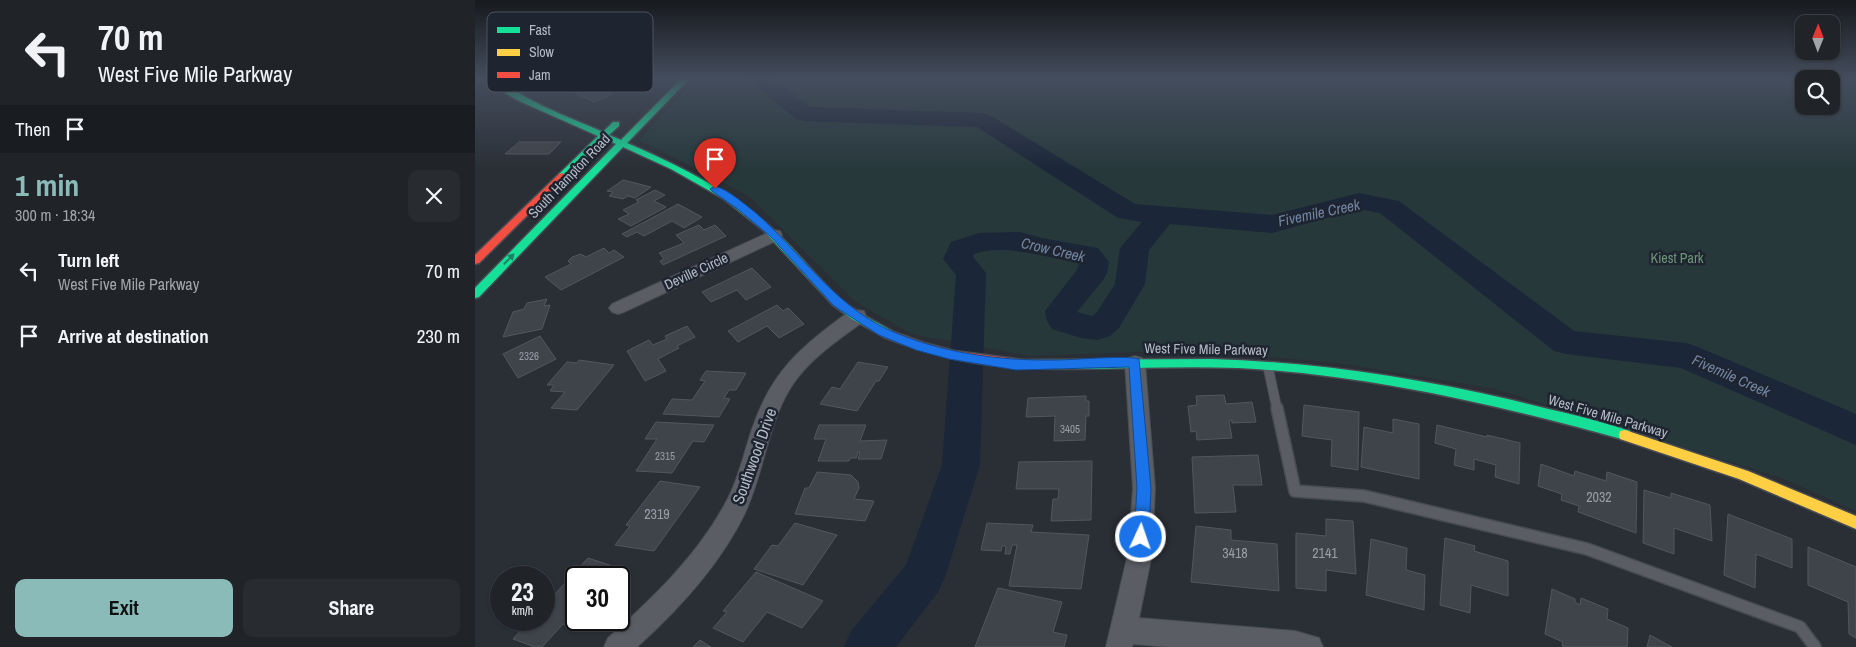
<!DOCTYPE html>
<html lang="en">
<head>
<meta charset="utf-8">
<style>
  body { margin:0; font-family:"Archivo Narrow",sans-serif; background:#282b30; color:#f1f3f6; height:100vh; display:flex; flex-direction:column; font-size:19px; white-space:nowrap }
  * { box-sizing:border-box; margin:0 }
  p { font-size:16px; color:#a2a4a8 }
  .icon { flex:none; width:28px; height:28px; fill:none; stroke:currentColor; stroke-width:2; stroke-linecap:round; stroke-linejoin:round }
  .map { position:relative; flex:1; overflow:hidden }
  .sheet { display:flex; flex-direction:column; background:#202328; width:475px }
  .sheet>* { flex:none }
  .guide { background:#202328; color:#f1f3f6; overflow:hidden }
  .needle { width:32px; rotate:1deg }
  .fabs { position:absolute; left:1320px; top:15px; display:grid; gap:10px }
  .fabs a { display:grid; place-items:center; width:45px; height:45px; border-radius:10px; background:#202328; box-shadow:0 1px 4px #0004,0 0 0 1px #3d4045; font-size:25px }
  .speed { position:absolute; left:15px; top:566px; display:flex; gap:10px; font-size:25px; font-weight:700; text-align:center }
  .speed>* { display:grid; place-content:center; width:65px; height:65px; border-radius:50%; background:#202328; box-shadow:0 1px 4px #0004,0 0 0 1px #3d4045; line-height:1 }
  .speed small { font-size:12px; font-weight:400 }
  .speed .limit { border:2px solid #111; border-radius:8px; background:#fff; color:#111 }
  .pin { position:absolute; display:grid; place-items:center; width:42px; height:42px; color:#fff; margin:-51px -21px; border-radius:50% 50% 50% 0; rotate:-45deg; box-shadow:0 0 5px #0007 }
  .pin .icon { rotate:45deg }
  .me { position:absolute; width:55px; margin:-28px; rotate:3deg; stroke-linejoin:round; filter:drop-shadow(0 0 4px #0008) }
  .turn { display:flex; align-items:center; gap:18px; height:105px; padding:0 15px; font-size:22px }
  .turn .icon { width:65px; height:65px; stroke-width:2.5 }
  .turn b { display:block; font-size:35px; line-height:42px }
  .then { display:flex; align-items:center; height:48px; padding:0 15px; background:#0003; gap:10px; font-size:19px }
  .round { display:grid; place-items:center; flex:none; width:52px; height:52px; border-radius:10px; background:#282b30 }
  .headline { display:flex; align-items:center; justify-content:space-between; height:85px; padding:0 15px }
  h1 { font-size:30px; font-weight:700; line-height:38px; color:#8bbbb9 }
  .primary-button { display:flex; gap:10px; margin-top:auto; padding:10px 15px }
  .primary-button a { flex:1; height:58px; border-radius:10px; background:#8bbbb9; color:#111; font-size:20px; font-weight:700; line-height:58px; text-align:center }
  .primary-button a+a { background:#282b30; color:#f1f3f6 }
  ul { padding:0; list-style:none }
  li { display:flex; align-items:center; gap:15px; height:65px; padding:0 15px }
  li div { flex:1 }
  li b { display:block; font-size:19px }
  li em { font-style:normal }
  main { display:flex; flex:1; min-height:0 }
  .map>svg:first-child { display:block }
  .green { fill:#27383b }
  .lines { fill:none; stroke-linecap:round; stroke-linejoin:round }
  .river { fill:#1b2638; fill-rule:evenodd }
  .building { fill:#3f434a; stroke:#52565d }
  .lane-far1-casing { stroke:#484b53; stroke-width:11 }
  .lane-casing { stroke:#484b53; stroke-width:14 }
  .street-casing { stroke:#484b53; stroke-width:2 }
  .fast-casing { stroke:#484b53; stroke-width:3 }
  .slow-casing { stroke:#484b53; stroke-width:3 }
  .jam-casing { stroke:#484b53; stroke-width:3 }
  .lane-far1 { stroke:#5a5d64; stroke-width:9 }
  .lane { stroke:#5a5d64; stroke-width:11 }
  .street { fill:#5a5d64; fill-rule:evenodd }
  .fast { fill:#16e098; fill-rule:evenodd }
  .slow { fill:#ffcf43; fill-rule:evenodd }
  .jam { fill:#f24e42; fill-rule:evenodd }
  .oneway { fill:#1a8264 }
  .route { fill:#1a73e8; stroke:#114b97 }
  .labels { text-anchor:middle; stroke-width:5; stroke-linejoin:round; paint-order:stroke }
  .number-label { font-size:11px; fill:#989da7 }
  .street-label { font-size:14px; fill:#b5bbc6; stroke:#1e2530 }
  .park-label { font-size:14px; fill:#6e9578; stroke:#1e2530 }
  .near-number-label { font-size:14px; fill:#989da7 }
  .water-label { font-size:15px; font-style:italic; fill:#7184a2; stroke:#1e2530 }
  .near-street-label { font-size:16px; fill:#b5bbc6; stroke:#1e2530 }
  .key { fill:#1e2530; stroke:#4b525d; stroke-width:1 }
  .key-label { font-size:14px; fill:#b5bbc6 }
</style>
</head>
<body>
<main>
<section class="sheet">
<div class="guide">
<div class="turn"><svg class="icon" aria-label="left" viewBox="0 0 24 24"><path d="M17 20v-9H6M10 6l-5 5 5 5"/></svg><div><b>70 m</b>West Five Mile Parkway</div></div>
<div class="then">Then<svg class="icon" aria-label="arrive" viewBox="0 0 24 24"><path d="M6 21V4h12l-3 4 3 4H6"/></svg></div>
</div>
<div class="headline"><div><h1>1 min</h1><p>300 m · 18:34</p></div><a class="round"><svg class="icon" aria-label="close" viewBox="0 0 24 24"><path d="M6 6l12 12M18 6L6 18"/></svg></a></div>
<ul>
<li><svg class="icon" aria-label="left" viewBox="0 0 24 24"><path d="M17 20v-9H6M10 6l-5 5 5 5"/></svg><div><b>Turn left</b><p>West Five Mile Parkway</p></div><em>70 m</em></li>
<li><svg class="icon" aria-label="arrive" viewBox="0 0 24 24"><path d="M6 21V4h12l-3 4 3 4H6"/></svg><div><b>Arrive at destination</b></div><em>230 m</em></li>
</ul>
<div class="primary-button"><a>Exit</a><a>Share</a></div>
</section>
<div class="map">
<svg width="1381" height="647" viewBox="0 0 1381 647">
  <rect width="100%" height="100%" fill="#2a2f36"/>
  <path class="green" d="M221 79H1329V106H1356V79H1381V511L1304 477 1021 389 863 363 716 350 556 356 437 334 381 302 274 196 164 140Z"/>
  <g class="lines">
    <path class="river" d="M273 79H298L335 107 507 113 515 115 660 204 797 215 884 193 924 201 1099 331 1211 343 1223 347 1381 414V445L1206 368 1091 354 1079 351 905 213 884 209 797 233 695 224 674 250 670 284 644 328 635 336 623 340 606 338 577 329 572 321 570 311 602 270 604 263C573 258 528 243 499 254L498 257 511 273 505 465 470 577 463 592 421 647H369L376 631 431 565 467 465 481 275 468 259 476 242 504 233 545 232 567 238 623 248 634 262 632 273 628 280 602 312 617 316 622 312 640 284 645 248 667 222 643 218 502 127 329 121 321 119Z"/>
  </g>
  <path class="building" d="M133 79H143L141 80 145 81 127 89 138 94 119 102 100 93Z
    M44 142H86L74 154H30Z
    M148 180 176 187 160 198 153 196 148 199 134 196 138 192 132 191Z
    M180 190 190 195 179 201 191 207 156 226 143 219 154 214 148 210 164 202 161 200Z
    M203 204 227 217 209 228 197 221 169 236 162 232 152 237 147 234Z
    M224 225 229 230 240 225 251 236 188 265 185 261 189 259 184 253 209 243 201 235Z
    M129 248 134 253 139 250 149 257 86 290 70 277 96 264 93 261 97 257 106 254 111 257Z
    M277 268 296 287 271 300 262 290 236 302 227 292Z
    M72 299 69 306 75 305 67 329 28 337 38 312 49 309 52 303Z
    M302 305 308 311 313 308 329 324 304 338 292 326 263 342 253 331Z
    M212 326 220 337 202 346 204 348 183 359 191 371 170 381 152 351 174 340 178 345 192 339 190 336Z
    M65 336 81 359 43 378 28 354Z
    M104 360 139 365 102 410 76 408 90 392 75 391 79 385H72L92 362 102 363Z
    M383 362 413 367 404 381H401L382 411 345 404 357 387 365 389Z
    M231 371 271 373 261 390H254L249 398 255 399 244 417 188 414 197 399 217 400 230 381 225 380Z
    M749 395 751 404 777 402 781 422 757 423V420L754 421 757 438 722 440 721 431 716 432 713 406 722 405 721 396Z
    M611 396V401H614V416H611L610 440 579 441 580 416 551 417 553 398Z
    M829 405 884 412 883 470 856 466 857 440 827 436Z
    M918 419 944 424V479L886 467 889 427 918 433Z
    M181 422 239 425 229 442 218 441 197 473 161 471 182 439H170Z
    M344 425H391L385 441 412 440 406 459H383L385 452H383L381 458H375L374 461H343L351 439H339Z
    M962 425 1012 437V435L1045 443 1044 484 1020 477 1021 465 999 459V470L979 465 981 449 960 443Z
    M783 455 787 485H758L761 512 720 513 717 457Z
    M617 461 616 520 576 521 578 499H583L584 489H541L544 462Z
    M1066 464 1099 476 1100 471 1131 481 1132 472 1162 482 1161 533 1103 512 1104 506 1086 500 1087 494 1063 486Z
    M342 472 376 475 383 482 384 488 379 499 399 501 390 521 320 514 330 488H334Z
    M185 481 225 487 179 551 140 545 155 526 151 525Z
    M1169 490 1196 498V493L1235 505 1237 541 1199 528V554L1168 543Z
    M1253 514 1317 539V568L1281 554 1280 588 1249 575Z
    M851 519 878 521 881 574 851 570V591L821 588V533L851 536Z
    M320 523 362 535 328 585 279 569 297 545 303 546Z
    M512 523 558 525 556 532 614 535 606 589 534 586 542 545H537L535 554H530L531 546H527L526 551 506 550Z
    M721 526 756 530V540L802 544 804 591 716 582Z
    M970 538 1000 546 999 551 1033 561V596L996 585 995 613 965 605Z
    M896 539 932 548 931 570 950 575 949 610 891 595Z
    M1333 547 1381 567V638L1374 634 1373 602 1333 585Z
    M113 558 150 570 144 578H101V620H107L99 628 88 624 67 647H60L38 639 55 620H69V606Z
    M281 572 348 601 327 628 292 612 268 642 238 628 252 612 248 611Z
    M523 588 587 602 578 632 592 635 589 647H500Z
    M1077 589 1100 599V602L1105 605 1106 598 1133 609 1132 619 1153 628 1152 647H1090L1087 646 1088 642 1070 634Z
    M1175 635 1197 647H1172Z
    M225 640 236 647H218Z"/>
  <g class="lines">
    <defs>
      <path id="lane-far1" d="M793 367 802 409"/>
      <path id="lane" d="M802 408 820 491 889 496 1112 549 1325 627 1340 647"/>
      <path id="street" d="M299 230 305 231 307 235 305 239 149 312 143 314 137 312 134 308 137 304Z
        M382 310 389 311 391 316 389 321C363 340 334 359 316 387 292 425 289 474 269 515 244 566 204 609 162 647H129L133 638C178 598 221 557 250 504 263 481 269 453 277 429 297 370 327 346 375 311Z
        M660 356 667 358 670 363 680 488 677 554 664 618 820 631 844 638 848 647H695L658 644 657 647H631L653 554 658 488 650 363 653 358Z"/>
      <path id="fast" d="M19 79H27C46 101 100 119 128 132L138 122H144V126L134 135 146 140 206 79H214L152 143C203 165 251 189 293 225 319 247 340 276 365 299 380 312 399 321 417 331L419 334 417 337H409L377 319 358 305 288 230 249 199 196 169 148 147 4 297 0 298V288L141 144 130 139 90 178H84V174L123 136 42 100 29 92Z
        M737 359C839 362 938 377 1037 400 1076 410 1116 418 1155 431L1156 435 1155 439 1150 440C1023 405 895 375 764 368 692 365 620 371 548 368L544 367 542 364 544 361 548 360Z"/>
      <path id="slow" d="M1150 430 1273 471 1381 516V529L1264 479 1145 439 1144 435 1145 431Z"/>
      <path id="jam" d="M87 173 92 176 90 178 4 263 0 264V255L84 174Z
        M413 330 449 343 479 351 548 360 552 361 554 364 552 367C544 370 534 367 525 366 485 362 447 352 409 337L407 334 409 331Z"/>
    </defs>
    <use href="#lane-far1" class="lane-far1-casing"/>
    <use href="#lane" class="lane-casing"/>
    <use href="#street" class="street-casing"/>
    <use href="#fast" class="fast-casing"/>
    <use href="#slow" class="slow-casing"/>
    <use href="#jam" class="jam-casing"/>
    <use href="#lane-far1" class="lane-far1"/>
    <use href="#lane" class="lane"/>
    <use href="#street" class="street"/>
    <use href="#fast" class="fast"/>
    <use href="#slow" class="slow"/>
    <use href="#jam" class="jam"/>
  </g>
  <defs><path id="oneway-solid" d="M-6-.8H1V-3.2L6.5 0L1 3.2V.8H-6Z" transform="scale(1.25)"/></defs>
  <use class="oneway" href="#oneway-solid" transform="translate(34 259) rotate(-46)"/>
  <linearGradient id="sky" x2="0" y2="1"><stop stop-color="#171a1e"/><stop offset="0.46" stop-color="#444d5d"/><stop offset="1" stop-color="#444d5d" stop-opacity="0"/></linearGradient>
  <rect width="1381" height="170" fill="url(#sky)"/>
  <path class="route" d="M240 186C254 190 269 204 281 213 325 252 359 305 414 330 466 353 524 361 581 360 600 360 648 355 664 359L676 488 674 537 672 542 666 544 661 542 659 537 662 488 654 367 541 370 474 359 441 350 404 335 359 306 296 237 264 210 237 191 235 189Z"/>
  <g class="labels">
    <g class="number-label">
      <text x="54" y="360">2326</text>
      <text x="595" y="433">3405</text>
      <text x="190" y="460">2315</text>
    </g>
    <g class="street-label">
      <text transform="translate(94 176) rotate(-46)" y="5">South Hampton Road</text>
      <text transform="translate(221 271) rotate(-25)" y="5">Deville Circle</text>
      <text transform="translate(731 349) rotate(1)" y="5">West Five Mile Parkway</text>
      <text transform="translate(1133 416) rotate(16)" y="5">West Five Mile Parkway</text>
    </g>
    <g class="park-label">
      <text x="1202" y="263">Kiest Park</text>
    </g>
    <g class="near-number-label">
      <text x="1124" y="502">2032</text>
      <text x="182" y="519">2319</text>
      <text x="760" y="558">3418</text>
      <text x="850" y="558">2141</text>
    </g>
    <g class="water-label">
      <text transform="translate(844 213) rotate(-12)" y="5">Fivemile Creek</text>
      <text transform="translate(578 250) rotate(13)" y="5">Crow Creek</text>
      <text transform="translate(1256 376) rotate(24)" y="5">Fivemile Creek</text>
    </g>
    <g class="near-street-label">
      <text transform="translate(279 456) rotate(-70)" y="6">Southwood Drive</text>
    </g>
  </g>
  <rect x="12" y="12" width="166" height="80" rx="8" class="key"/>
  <rect x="22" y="27" width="23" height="6" fill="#16e098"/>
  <rect x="22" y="49" width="23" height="7" fill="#ffcf43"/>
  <rect x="22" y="72" width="23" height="6" fill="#f24e42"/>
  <g class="key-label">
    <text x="54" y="35">Fast</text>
    <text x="54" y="57">Slow</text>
    <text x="54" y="80">Jam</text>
  </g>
</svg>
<div class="fabs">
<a><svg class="needle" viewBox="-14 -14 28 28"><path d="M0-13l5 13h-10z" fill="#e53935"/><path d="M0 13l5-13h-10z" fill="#a2a4a8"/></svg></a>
<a><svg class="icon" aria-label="search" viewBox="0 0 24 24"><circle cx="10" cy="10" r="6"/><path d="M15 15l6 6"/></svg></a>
</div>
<div class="speed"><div>23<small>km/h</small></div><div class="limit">30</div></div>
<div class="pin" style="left:240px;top:189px;background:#d93025"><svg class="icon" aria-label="arrive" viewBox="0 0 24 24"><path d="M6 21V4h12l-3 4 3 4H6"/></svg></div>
<svg class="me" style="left:666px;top:537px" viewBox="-20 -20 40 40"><circle r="17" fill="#1a73e8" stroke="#fff" stroke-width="3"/><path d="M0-11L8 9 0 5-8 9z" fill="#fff"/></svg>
</div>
</main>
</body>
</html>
